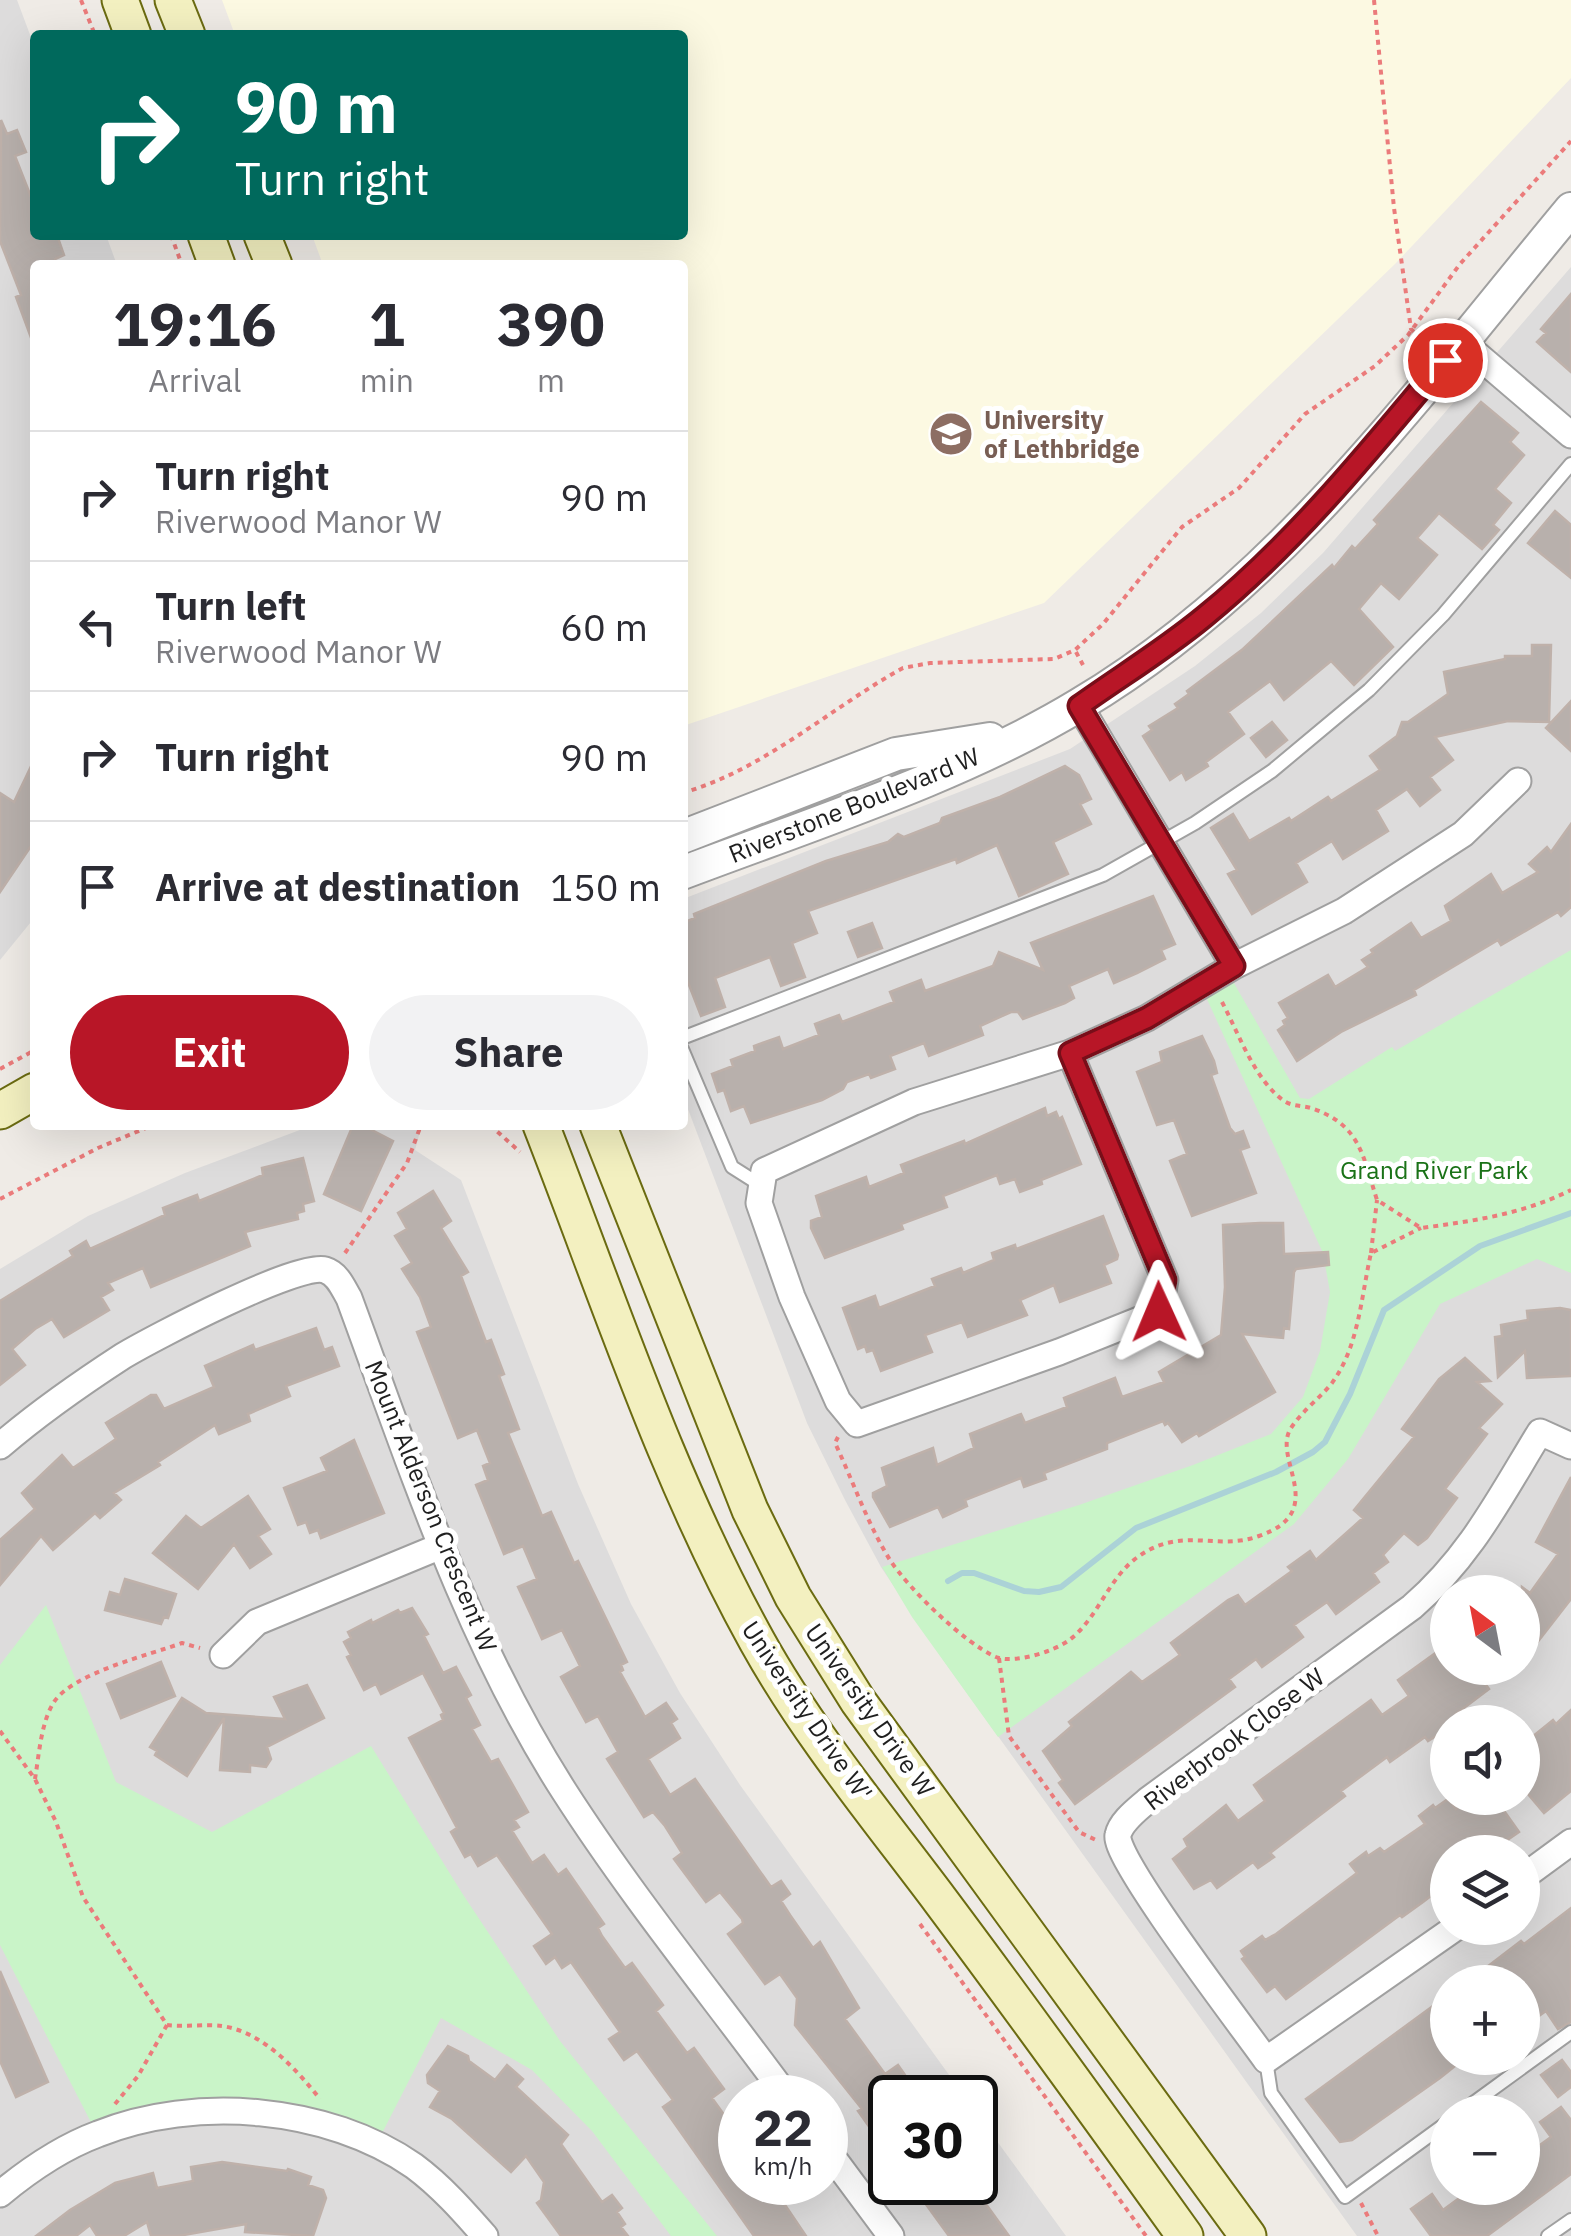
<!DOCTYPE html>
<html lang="en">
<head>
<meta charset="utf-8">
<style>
  body { margin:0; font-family:"IBM Plex Sans",sans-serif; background:#f2f2f3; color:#2b2b33; height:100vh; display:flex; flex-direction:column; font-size:38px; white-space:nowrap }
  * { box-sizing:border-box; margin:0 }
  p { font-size:32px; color:#7c7c81 }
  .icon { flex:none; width:55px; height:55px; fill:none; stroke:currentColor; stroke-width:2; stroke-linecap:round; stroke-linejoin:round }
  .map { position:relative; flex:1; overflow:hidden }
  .sheet { position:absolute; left:30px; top:260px; width:658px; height:870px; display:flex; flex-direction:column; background:#fff; border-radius:10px; box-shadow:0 10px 40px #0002 }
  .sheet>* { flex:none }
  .guide { position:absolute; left:30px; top:30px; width:658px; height:210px; border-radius:10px; box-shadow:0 10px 40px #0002; background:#00695c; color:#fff; overflow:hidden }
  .needle { width:65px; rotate:328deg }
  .tools { position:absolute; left:1430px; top:1575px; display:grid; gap:20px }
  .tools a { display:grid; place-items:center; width:110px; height:110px; border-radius:50%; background:#fff; box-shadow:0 10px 40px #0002; font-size:50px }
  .speed { position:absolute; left:718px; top:2075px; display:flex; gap:20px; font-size:50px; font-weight:700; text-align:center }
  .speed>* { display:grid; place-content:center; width:130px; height:130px; border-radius:50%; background:#fff; box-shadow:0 10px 40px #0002; line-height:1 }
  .speed small { font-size:25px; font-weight:400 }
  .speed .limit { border:5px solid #111; border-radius:15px; background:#fff; color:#111 }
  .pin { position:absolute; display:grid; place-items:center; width:85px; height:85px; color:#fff; margin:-42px; border:5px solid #fff; border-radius:50%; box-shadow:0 2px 10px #0007 }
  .me { position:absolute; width:110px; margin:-55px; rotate:359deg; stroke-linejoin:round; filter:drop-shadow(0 0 8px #0008) }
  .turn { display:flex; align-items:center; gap:35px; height:210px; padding:0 40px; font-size:45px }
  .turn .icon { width:130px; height:130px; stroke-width:2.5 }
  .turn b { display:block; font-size:70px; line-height:85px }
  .eta { display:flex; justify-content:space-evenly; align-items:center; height:170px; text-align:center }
  .eta b { font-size:60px; font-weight:700; line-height:70px }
  .action { display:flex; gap:20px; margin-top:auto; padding:20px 40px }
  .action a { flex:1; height:115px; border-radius:60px; background:#b81627; color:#fff; font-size:40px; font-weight:700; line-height:115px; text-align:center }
  .action a+a { background:#f2f2f3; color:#2b2b33 }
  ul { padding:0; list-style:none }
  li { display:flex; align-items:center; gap:30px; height:130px; padding:0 40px; border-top:2px solid #e1e1e2 }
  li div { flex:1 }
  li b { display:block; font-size:38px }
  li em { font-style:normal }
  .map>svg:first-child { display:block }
  .residential { fill:#dddcdc; fill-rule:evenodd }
  .education { fill:#fcf9e2 }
  .park { fill:#c9f4c8 }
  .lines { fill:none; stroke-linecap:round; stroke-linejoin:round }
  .stream { stroke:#abd2d7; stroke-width:6 }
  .building { fill:#b8b0ac; stroke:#bfb1aa; stroke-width:2.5 }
  .service-casing { stroke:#a0a0a0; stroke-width:16 }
  .minor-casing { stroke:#a0a0a0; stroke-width:29 }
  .tertiary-casing { stroke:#a0a0a0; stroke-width:36 }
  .secondary-casing { stroke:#6b6b11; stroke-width:39 }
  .path { stroke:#eb7b7b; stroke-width:4; stroke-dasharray:5 5; stroke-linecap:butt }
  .service { stroke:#fff; stroke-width:12 }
  .minor { stroke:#fff; stroke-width:25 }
  .tertiary { stroke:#fff; stroke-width:32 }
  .secondary { stroke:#f3f0c0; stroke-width:35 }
  .route-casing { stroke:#780e19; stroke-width:25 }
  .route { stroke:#b81627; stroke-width:18 }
  .labels { text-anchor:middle; stroke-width:10; stroke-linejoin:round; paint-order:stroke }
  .education-label { font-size:25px; font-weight:bold; fill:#785e54; stroke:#fff; text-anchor:start }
  .street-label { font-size:25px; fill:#1f1f1f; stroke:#fff }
  .park-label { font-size:25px; fill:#1a7217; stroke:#fff }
</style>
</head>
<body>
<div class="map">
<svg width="1571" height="2236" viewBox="0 0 1571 2236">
  <rect width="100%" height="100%" fill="#efebe6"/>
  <path class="residential" d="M0 0H17L35 48V235H106L117 265H35V917L0 960Z
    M1571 267V2236H1357L944 1661 881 1567 845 1500 807 1423 683 1096V899L1070 749 1195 666 1261 613 1323 553ZM1448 1592H1522V1668H1448ZM1448 1722H1522V1798H1448ZM1448 1852H1522V1928H1448ZM1448 1982H1522V2058H1448ZM1448 2112H1522V2188H1448Z
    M313 1125H413L421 1128 415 1150 461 1180 578 1484 631 1604 680 1693 740 1785 965 2097 890 2098V2182H975V2111L1066 2236H0V1269L88 1216 185 1173ZM740 2098H825V2182H740Z"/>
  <path class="education" d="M222 0H1571V78L1395 264 1044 603 683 726 682 265H323L312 235H682V35H235Z"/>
  <path class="park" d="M1571 950V1273L1537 1259 1440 1304 1348 1459 1294 1524 998 1737 912 1617 882 1567 1079 1505 1193 1465 1271 1434 1303 1397 1320 1351 1330 1292 1323 1253 1201 986 1227 971 1300 1098 1309 1099 1392 1047 1395 1051Z
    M46 1605 116 1782 212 1832 371 1746 462 1893 560 2041 717 2236H671L592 2131 532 2070 441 2018 376 2145 246 2113 97 2134 0 1945V1665Z"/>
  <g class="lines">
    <path class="stream" d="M948 1581 962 1573H974L1024 1591 1039 1592 1061 1587 1136 1528 1276 1472 1313 1452 1325 1442 1350 1394 1384 1310 1480 1246 1571 1213"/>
  </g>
  <path class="building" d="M1 120 7 134 17 130 26 152 15 156 35 207V235H57L64 255 55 259 58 265H35L33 343 16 297 21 295 0 241Z
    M1571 294V372L1537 342 1546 333 1541 329Z
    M1481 402 1518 433 1510 442 1524 455 1495 489 1511 503 1493 525 1499 530 1482 549 1439 513 1417 538 1437 555 1399 599 1381 583 1359 609 1393 647 1354 685 1331 661 1284 700 1270 681 1228 712 1244 734 1206 762 1208 766 1186 780 1182 772 1170 780 1143 736 1152 730 1149 726 1178 708 1175 704 1189 694 1187 691 1243 649 1332 565 1334 568 1352 546 1355 549 1378 524 1374 520Z
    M1555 511 1571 525V578L1528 543Z
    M1532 645H1551L1549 722 1508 721 1435 737 1453 760 1430 777 1440 790 1420 806 1407 789 1376 810 1388 831 1343 859 1332 841 1296 863 1307 882 1252 914 1228 874 1237 870 1211 828 1233 814 1249 841 1289 818 1291 821 1328 797 1331 801 1380 770 1370 756 1397 736 1402 722H1408L1448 694 1444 672 1505 659V656H1532Z
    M1571 701V751L1546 728Z
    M1272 722 1287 740 1266 757 1251 738Z
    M35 758V840L0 892V793L14 802Z
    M1065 766 1079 775 1091 799 1080 804 1091 824 1053 842 1068 874 1019 896 997 845 957 863 956 859 808 911 817 933 792 943 805 977 781 986 770 957 715 978 725 1007 701 1016 682 967V923L695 918 694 914 826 861 888 842 898 834 904 837 927 828 940 823 942 818 1000 797Z
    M1571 824V907L1561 916 1558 912 1501 945 1498 940 1414 990 1416 995 1341 1032 1297 1061 1278 1030 1285 1025 1283 1021 1288 1018 1279 1003 1328 975 1335 987 1368 967 1362 960 1373 953 1371 950 1411 923 1421 938 1451 921 1445 906 1491 874 1502 893 1538 872 1529 864 1547 847 1551 852Z
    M1153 896 1175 944 1161 950 1165 959 1137 973 1114 983 1108 969 1069 986 1074 998 1065 1003 1023 1019 1018 1012H1011L980 1026 983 1035 929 1056 924 1043 890 1056 895 1069 871 1078 869 1074 847 1082 843 1089 822 1100 751 1123 744 1106 731 1111 724 1090 718 1092 712 1074 733 1066 731 1060 755 1051 754 1046 779 1037 783 1049 819 1035 815 1024 839 1015 842 1022 894 1002 890 992 921 980 925 991 993 966 999 952 1043 970 1031 943Z
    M872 923 882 948 858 957 848 932Z
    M1202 1036 1214 1061 1217 1073 1211 1075 1230 1128 1235 1134 1243 1131 1249 1147 1240 1150 1256 1193 1192 1216 1170 1161 1187 1154 1174 1120 1157 1125 1137 1072 1162 1062 1160 1052Z
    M1045 1108 1047 1116 1056 1112 1059 1119 1062 1117 1081 1164 1041 1180 1042 1184 1020 1192 1015 1179 1000 1184 997 1175 943 1196 947 1207 901 1224 903 1229 825 1258 811 1228V1221L822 1217 816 1196 866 1177 869 1187 904 1173 901 1165 964 1141 965 1144Z
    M353 1125H362L393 1141 361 1211 324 1194Z
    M303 1158 314 1201 303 1204 304 1211 297 1213 298 1219 245 1232 250 1246 151 1287 143 1268 108 1283 113 1290 101 1297 109 1310 64 1337 52 1319 35 1329 12 1349 25 1365 0 1385V1301L73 1256 70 1251 86 1241 90 1249 165 1215 163 1208 197 1195 199 1201 263 1175 262 1168Z
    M433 1191 451 1221 441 1228 468 1272 461 1276 486 1342 491 1340 504 1374 499 1376 519 1429 508 1433 542 1516 551 1512 574 1563 578 1561 627 1662 621 1665 623 1670 620 1672 645 1717 666 1703 677 1719 671 1723 680 1738 648 1759 670 1795 695 1779 771 1887 781 1881 790 1894 781 1901 790 1915 813 1948 820 1942 859 2008 845 2019 885 2074 898 2065 921 2098H890V2156L858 2111 862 2109 795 2025 797 1998 780 1974 765 1984 728 1934 743 1923 742 1919 720 1892 706 1902 674 1859 682 1853 665 1826 653 1812 644 1817 607 1759 618 1752 598 1716 586 1722 561 1677 580 1666 562 1630 542 1639 532 1617 518 1587 537 1579 523 1546 504 1554 476 1485 488 1480 483 1466 490 1463 477 1430 458 1438 417 1332 431 1327 420 1297 402 1269 412 1263 395 1236 407 1229 398 1213Z
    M1103 1216 1118 1255 1117 1259 1104 1265 1111 1283 1060 1302 1054 1285 1020 1300 1027 1315 968 1337 962 1322 925 1335 932 1352 881 1371 873 1350 867 1352 865 1346 858 1349 843 1308 875 1296 879 1308 935 1286 932 1279 961 1268 963 1273 994 1260 992 1253 1015 1245 1016 1249Z
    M1260 1223H1283L1284 1254 1328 1252 1329 1265 1296 1269 1294 1272 1289 1329 1284 1328 1283 1338 1242 1334 1275 1392 1199 1436 1197 1433 1182 1442 1168 1423 1165 1425 1163 1421 1107 1443V1449L1044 1473 1046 1479 1024 1487 1021 1478 965 1500 967 1506 943 1517 938 1507 890 1527 873 1497V1493L887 1486 882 1468 933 1448 937 1465 974 1448 970 1434 1021 1414 1025 1423 1067 1407 1064 1398 1115 1378 1122 1397 1164 1382 1159 1372 1221 1335 1225 1287 1223 1225Z
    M1560 1308 1571 1310V1376L1527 1378 1525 1351 1498 1377 1495 1337 1502 1336 1501 1325 1528 1320 1527 1311Z
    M316 1328 324 1350 332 1347 339 1366 286 1386 290 1396 248 1414 250 1421 219 1434 215 1425 158 1462 160 1465 114 1493 121 1500 100 1518 95 1513 53 1550 41 1536 0 1585V1540L35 1509 22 1493 62 1455 73 1468 116 1439 106 1423 151 1395H156L164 1409 214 1387 205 1366 253 1345 255 1350Z
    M1465 1358 1490 1381 1477 1382 1502 1404 1479 1428 1487 1434 1445 1489 1457 1498 1427 1538 1418 1545 1404 1533 1383 1555 1388 1562 1373 1573 1379 1582 1336 1614 1327 1602 1294 1625 1303 1637 1262 1667 1256 1659 1229 1679 1235 1687 1075 1804 1059 1783 1063 1780 1043 1751 1072 1726 1069 1722 1131 1672 1142 1682 1180 1655 1171 1643 1228 1600 1238 1595 1245 1605 1292 1571 1288 1567 1310 1551 1316 1560 1363 1518 1354 1510 1414 1437 1402 1429 1439 1379Z
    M354 1440 384 1513 321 1538 318 1530 310 1533 306 1522 298 1525 284 1488 327 1471 321 1458Z
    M1571 1477V1599L1522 1662V1587L1530 1593 1558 1554 1536 1542Z
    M248 1496 270 1529 258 1536 271 1554 250 1568 234 1544 198 1589 153 1553 186 1516 201 1528Z
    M125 1579 176 1594 168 1618 164 1617 161 1624 105 1610 110 1592 120 1595Z
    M412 1608 428 1634 424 1636 443 1673 456 1667 471 1695 466 1698 480 1725 472 1729 491 1762 498 1759 528 1812 514 1820 519 1827 512 1831 532 1863 544 1855 558 1875 566 1869 604 1924 598 1928 602 1936 625 1968 632 1963 663 2005 656 2011 687 2053 694 2048 724 2089 712 2098 740 2137V2182H780L778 2190 781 2199 806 2236H754L663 2107 673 2100 637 2051 624 2060 609 2039 620 2032 571 1962 562 1968 555 1957 546 1964 534 1946 552 1934 497 1855 478 1866 471 1854 465 1857 451 1832 457 1828 409 1738 443 1720 441 1715 444 1713 423 1673 381 1694 376 1684 364 1690 347 1657 351 1655 344 1642 351 1638 348 1632 371 1620 372 1623 398 1610 400 1613Z
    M1448 1644V1668H1474L1489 1689 1456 1714 1459 1718 1448 1722V1727L1436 1736 1428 1741 1425 1737 1390 1762 1387 1757 1341 1791 1345 1796 1270 1853 1274 1857 1258 1868 1253 1862 1217 1888 1211 1880 1194 1889 1173 1859 1188 1847 1184 1839 1226 1805 1238 1821 1265 1801 1254 1785 1371 1700 1382 1715 1409 1696 1398 1680Z
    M161 1662 175 1696 121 1718 107 1684Z
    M307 1685 324 1718 267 1747 271 1759 266 1767 250 1765V1772L220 1770 224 1718 187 1776 155 1755 157 1751 150 1747 182 1698 206 1713 285 1719 274 1697Z
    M1571 1710V1791L1544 1813 1522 1787V1761L1534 1751 1526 1742 1553 1720 1556 1724Z
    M1473 1798H1495L1519 1832 1490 1852H1448V1883L1423 1902 1402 1917 1400 1915 1286 1999 1275 1986 1267 1992 1242 1959 1245 1957 1241 1951 1262 1936 1265 1940 1276 1934 1357 1873 1350 1864 1366 1852 1368 1856 1380 1848 1384 1852 1425 1824 1419 1816 1433 1805 1435 1808 1448 1799 1456 1809Z
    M1571 1908V2022L1558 2029 1546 2011 1522 2028V1982H1492L1483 1970 1521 1941 1524 1944Z
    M0 1971 48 2082 16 2097 0 2061Z
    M1448 1995V2058H1465L1440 2078 1352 2140 1340 2142 1306 2099Z
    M448 2046 468 2056 469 2061 495 2080 507 2065 523 2079 516 2087 568 2135 561 2144 602 2202 612 2195 622 2208 617 2212 625 2224 621 2227 628 2236H561L537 2203 541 2200 544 2182 526 2156 511 2172 452 2119 430 2107 440 2091 428 2083 427 2075Z
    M1562 2060 1571 2072V2087L1558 2097 1541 2075Z
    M1561 2107 1571 2120V2174L1487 2236H1431L1411 2209 1432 2194 1443 2210 1473 2188H1522V2158L1551 2137 1540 2122Z
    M222 2162 287 2171 288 2169 311 2177 308 2185 323 2190 326 2198 313 2236 245 2232 246 2224 178 2236H151L147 2222 124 2236H97L90 2225 76 2236H36L70 2210 115 2183 153 2173 157 2188 193 2181 191 2167Z
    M929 2182H970L1009 2236H949L917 2192Z"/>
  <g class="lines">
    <defs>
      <path id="service" d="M682 1038 1103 875 1195 823 1272 771 1369 690 1443 615 1571 464
        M682 1049 732 1167 762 1186
        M1266 2060 1271 2093 1345 2197 1448 2122
        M1461 2112 1571 2032
        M1548 2236 1571 2220"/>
      <path id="minor" d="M1461 341 1571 435
        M1079 705 1234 966
        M1070 1053 1165 1280 1159 1312 1059 1352 857 1424 838 1401 792 1297 759 1203 764 1171 914 1102 1070 1053 1147 1018 1234 966 1344 911 1463 834 1518 781
        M0 1446C36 1415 83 1382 123 1356 153 1338 298 1262 325 1270 338 1274 343 1288 349 1298 411 1466 467 1640 564 1791 632 1897 713 1996 788 2098
        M223 1655 257 1622 441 1546
        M1522 1878 1571 1842
        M1455 1928 1266 2060C1245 2030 1112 1857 1118 1835 1121 1821 1138 1809 1148 1800L1412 1607C1471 1556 1500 1497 1540 1432L1571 1446
        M825 2147 891 2236
        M0 2194C29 2170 63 2147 98 2134 195 2095 328 2106 414 2166 441 2186 463 2211 485 2236"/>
      <path id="tertiary" d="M682 837 896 754 990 739
        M682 873C811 824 962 776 1079 705 1282 584 1422 388 1571 209"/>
      <path id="secondary" d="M120 0 133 35
        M173 0 187 35
        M206 235 217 265
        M262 235 274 265
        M0 1111 35 1091
        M541 1125C609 1299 666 1477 757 1641 808 1733 877 1816 940 1900 1023 2011 1104 2123 1185 2236
        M598 1125 750 1510 793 1597 858 1701 1248 2236"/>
    </defs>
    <use href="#service" class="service-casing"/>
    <use href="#minor" class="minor-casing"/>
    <use href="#tertiary" class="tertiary-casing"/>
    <use href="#secondary" class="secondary-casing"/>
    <path class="path" d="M81 0 95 35
      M1374 0 1394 208 1411 329 1427 344
      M171 235 182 265
      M1076 652 1083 665
      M682 793C764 770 830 708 903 668L930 663 1054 659 1075 650 1103 624 1182 527 1239 488 1305 414 1375 366 1408 335 1460 264 1571 141
      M1222 1002C1239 1034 1254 1079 1284 1101 1293 1107 1304 1105 1314 1109 1361 1126 1363 1157 1377 1200L1421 1228C1474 1221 1523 1214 1571 1190
      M0 1069 35 1050
      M490 1125 520 1152
      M0 1199 98 1148 153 1125
      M345 1253 407 1163 421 1125
      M1371 1253 1377 1200
      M838 1437 835 1443C853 1481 868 1525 890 1560 909 1589 964 1643 996 1657 1014 1664 1052 1652 1068 1641 1097 1620 1107 1581 1135 1559 1181 1524 1215 1552 1259 1536 1331 1511 1271 1459 1291 1428 1302 1411 1320 1398 1332 1383 1359 1346 1361 1297 1371 1253L1421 1228
      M999 1658 1009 1736 1079 1832 1096 1840
      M0 1731 35 1779 56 1822 83 1897 167 2025 138 2076 115 2104
      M35 1779C39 1755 41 1722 54 1702 73 1673 149 1655 182 1643L200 1648
      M920 1924 1146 2236
      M167 2025C185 2027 207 2024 222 2026 263 2032 296 2069 320 2099
      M1361 2203 1378 2236"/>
    <use href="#service" class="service"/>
    <use href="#minor" class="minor"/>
    <use href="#tertiary" class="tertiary"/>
    <use href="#secondary" class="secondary"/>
  </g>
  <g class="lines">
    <defs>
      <path id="route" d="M1159 1312 1165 1280 1070 1053 1147 1018 1234 966 1079 706C1121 676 1164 650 1204 617 1295 543 1370 450 1445 360"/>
    </defs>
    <use href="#route" class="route-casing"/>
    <use href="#route" class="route"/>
  </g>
  <defs>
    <symbol id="university-disc" viewBox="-11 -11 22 22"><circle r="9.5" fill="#8d6e63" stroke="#fff"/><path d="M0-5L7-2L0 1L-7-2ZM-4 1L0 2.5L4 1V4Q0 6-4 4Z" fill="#fff"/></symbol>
  </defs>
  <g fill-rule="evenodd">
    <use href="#university-disc" x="926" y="409" width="50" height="50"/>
  </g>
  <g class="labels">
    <g class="education-label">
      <text x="984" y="429">University<tspan x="984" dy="29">of Lethbridge</tspan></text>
    </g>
    <g class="street-label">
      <text transform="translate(854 805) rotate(-22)" y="9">Riverstone Boulevard W</text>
      <text transform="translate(431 1506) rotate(68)" y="9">Mount Alderson Crescent W</text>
      <text transform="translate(870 1710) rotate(55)" y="9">University Drive W</text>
      <text transform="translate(807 1711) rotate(56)" y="9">University Drive W'</text>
      <text transform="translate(1234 1739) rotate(-37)" y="9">Riverbrook Close W</text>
    </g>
    <g class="park-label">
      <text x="1434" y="1179">Grand River Park</text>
    </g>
  </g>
</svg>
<div class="tools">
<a><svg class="needle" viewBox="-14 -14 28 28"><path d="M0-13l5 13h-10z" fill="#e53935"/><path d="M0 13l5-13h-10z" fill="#7c7c81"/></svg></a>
<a><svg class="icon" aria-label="sound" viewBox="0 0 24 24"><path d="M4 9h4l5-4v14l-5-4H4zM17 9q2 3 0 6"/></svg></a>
<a><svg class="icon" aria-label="layers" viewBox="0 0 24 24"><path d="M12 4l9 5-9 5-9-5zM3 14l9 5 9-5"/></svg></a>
<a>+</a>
<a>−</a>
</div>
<div class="speed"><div>22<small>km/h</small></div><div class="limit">30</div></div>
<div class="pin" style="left:1445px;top:360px;background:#d93025"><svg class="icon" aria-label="arrive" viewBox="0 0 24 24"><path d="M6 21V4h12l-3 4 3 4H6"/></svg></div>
<svg class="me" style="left:1159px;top:1312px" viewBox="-20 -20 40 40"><path d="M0-17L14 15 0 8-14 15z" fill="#b81627" stroke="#fff" stroke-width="4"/></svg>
<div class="guide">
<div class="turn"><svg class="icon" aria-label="right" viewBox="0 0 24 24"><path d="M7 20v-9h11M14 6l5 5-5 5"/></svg><div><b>90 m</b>Turn right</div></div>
</div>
<section class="sheet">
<div class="eta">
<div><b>19:16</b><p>Arrival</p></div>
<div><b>1</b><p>min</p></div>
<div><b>390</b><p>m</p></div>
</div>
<ul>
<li><svg class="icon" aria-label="right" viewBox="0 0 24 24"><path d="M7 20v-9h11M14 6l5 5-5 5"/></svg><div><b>Turn right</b><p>Riverwood Manor W</p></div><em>90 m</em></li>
<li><svg class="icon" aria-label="left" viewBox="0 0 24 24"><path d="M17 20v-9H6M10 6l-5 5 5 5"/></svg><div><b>Turn left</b><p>Riverwood Manor W</p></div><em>60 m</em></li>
<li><svg class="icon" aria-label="right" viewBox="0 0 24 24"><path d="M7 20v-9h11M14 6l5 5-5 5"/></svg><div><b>Turn right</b></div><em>90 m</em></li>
<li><svg class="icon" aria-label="arrive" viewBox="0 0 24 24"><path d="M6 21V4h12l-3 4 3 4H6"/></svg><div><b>Arrive at destination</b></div><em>150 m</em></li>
</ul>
<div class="action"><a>Exit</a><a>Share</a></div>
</section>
</div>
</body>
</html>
